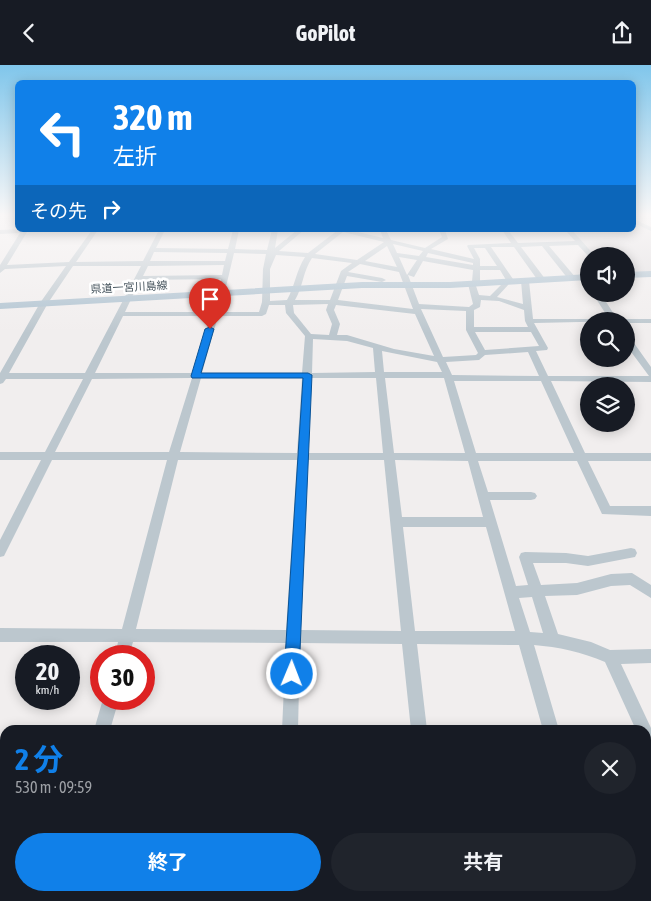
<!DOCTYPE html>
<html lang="ja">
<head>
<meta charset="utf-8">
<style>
  body { margin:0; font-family:"Asap Condensed","Noto Sans JP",sans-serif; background:#20242c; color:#f1f3f6; height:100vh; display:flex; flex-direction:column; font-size:19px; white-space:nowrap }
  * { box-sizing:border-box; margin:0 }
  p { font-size:16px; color:#9ea1a6 }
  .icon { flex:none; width:28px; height:28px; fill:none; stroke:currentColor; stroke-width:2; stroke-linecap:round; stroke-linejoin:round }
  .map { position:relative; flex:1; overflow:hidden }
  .details { position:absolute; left:0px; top:660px; width:651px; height:176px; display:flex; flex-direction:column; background:#171b24; border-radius:15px 15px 0 0; box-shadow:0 2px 12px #0003 }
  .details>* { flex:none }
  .banner { position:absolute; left:15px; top:15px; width:621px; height:152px; border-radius:8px; box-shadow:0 2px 12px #0003; background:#1080e9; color:#fff; overflow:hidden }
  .fabs { position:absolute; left:580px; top:182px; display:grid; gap:10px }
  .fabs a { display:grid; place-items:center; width:55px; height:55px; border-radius:50%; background:#171b24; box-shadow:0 2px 12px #0003; font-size:25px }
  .speed { position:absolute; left:15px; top:580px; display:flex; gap:10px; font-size:25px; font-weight:700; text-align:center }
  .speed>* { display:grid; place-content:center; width:65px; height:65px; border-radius:50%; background:#171b24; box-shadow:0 2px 12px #0003; line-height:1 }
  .speed small { font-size:12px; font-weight:400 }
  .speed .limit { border:8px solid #d22; background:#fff; color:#111 }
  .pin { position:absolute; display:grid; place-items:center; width:42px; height:42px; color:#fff; margin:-51px -21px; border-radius:50% 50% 50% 0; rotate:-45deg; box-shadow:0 0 5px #0007 }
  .pin .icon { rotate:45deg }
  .me { position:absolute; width:55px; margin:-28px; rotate:1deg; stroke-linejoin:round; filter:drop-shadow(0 0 4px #0008) }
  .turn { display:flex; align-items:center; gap:18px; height:105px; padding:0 15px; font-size:22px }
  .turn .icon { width:65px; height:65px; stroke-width:2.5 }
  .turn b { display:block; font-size:35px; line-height:42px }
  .then { display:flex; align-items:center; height:48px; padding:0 15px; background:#0003; gap:10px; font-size:19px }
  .round { display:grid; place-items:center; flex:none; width:52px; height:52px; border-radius:26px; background:#20242c }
  .overview { display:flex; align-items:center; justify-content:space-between; height:85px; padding:0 15px }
  h1 { font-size:30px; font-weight:700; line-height:38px; color:#1080e9 }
  .primary-button { display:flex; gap:10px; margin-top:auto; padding:10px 15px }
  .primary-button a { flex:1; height:58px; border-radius:30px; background:#1080e9; color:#fff; font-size:20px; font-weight:700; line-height:58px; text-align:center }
  .primary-button a+a { background:#20242c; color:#f1f3f6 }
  header { display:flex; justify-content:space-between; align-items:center; height:65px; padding:0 15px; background:#171b24; font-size:22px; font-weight:700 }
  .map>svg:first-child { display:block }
  .education { fill:#e2dfe1 }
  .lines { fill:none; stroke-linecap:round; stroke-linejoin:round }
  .minor { fill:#bcc7ce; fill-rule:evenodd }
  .major { fill:#adc1cf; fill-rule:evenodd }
  .route { fill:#1080e9; stroke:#0a5397 }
  .labels { text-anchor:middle; stroke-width:5; stroke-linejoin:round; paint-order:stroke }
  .far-street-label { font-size:11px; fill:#46545d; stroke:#fff }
</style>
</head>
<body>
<header><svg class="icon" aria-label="back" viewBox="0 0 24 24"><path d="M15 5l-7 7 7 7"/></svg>GoPilot<svg class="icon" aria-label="share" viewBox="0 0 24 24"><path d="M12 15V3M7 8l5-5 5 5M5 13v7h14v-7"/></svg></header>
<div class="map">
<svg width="651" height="836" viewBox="0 0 651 836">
  <rect width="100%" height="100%" fill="#f1eeee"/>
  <path class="education" d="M634 157 651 165V207L626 208V191H593L570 165H634Z"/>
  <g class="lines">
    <path class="minor" d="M634 154 651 162V166L634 158Z
      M18 164 38 165 27 167 7 200 69 197 92 165H98L76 197 143 196 159 165H165L156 183 228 184 233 165H239L235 184 267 185 272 165H278L275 183 297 165H304L279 186 308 188 338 165H350L383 173 380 165H386L391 175 425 183 442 172 439 165H445L448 174 431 184 474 194 467 181 468 180 511 178 502 165H508L518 178 575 176 565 165H572L595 191 589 192 578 180 549 181 576 213 572 215H569L542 181 521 182 546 215 542 217H539L514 182H491L515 217 509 219 497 232 523 239 521 216 525 214 529 216 533 254H609L593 229H601L617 254H651V258H626V256L534 258 548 283 547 285 536 286 548 311H649L626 280V271H629L651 302V317L551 316 585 388H651V396H588L610 441H651V451L602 449 577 396H478L488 427H531L535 428 537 431 535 434 531 435H490L516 521 528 520 519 492 521 488 525 487 566 488 588 491 631 483 635 484 637 488 635 492 588 501 566 498H533L541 520 577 518 611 509 632 508 651 520V533L630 520 611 521 577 530 545 531 558 569 591 577 610 585 651 584V598L621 599 651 663V689L646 687V665H636L605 597C582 587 558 582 534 580L559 665H543L519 580 417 579 427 665H411L402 579 300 578 298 665H282L286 578 133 577 129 591H115L118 577H0V563L122 564 167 395H52L4 491 0 492V475L41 395H0V387H45L83 314H6L3 318 0 319V308L40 238 66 201 5 204 0 208V200L20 168 0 169V165ZM343 167 384 177 357 195 315 189ZM393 179 423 186 419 191 397 188ZM387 181 397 202 365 196ZM474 183H485L497 201H480V194ZM154 187 227 188 225 196H150ZM234 188 266 189 263 204 262 237 259 247H220ZM428 188 473 198V200L426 192ZM276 190 305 192C296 206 295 221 287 235L270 236V204ZM399 192 417 195 407 210ZM312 193 352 198 341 206 330 235H295C303 222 303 206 312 193ZM423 196 473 205 472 217 468 219 473 239 469 242 419 239 408 210 414 212ZM360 199 399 207 413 244 338 235 347 211 382 217 386 215 382 213 348 207ZM224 200 222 210 143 211 148 201ZM73 201H141L85 308H9L48 238ZM480 205H500L506 215 490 231 479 230 476 221 480 219ZM221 214 212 247H125L140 215ZM481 235 499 236 524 245 525 256 528 262H474V245L480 242ZM328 239 326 245 332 259 329 270 311 269 294 248 293 240ZM269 240H285L286 248 305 271 302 308H202L218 251H262L266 249ZM336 240 415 249 434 291 394 284 347 270H337L340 259 334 245ZM421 244 466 246V265L478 288 476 290 443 292ZM123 251H210L193 308H95ZM475 267H531L539 281 485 285ZM313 274 347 276 373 283 375 307 312 308ZM382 286 437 297 442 307H384ZM528 287 539 311 452 310 446 297 479 295 485 290ZM192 313 169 387H55L92 314ZM201 313H302L297 388 180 387ZM311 313H376L383 388H308ZM385 313H444L465 388H394ZM454 316H541L574 388H476ZM178 395H297L286 565 136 564ZM308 395H384L401 566 300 565ZM395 395 468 396 483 452H402ZM403 462H486L515 566H415ZM532 532 543 568 530 567 519 533Z
      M103 634H119L110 665H94Z
      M47 831H67L66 836H46Z
      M276 831H296V836H276Z
      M428 831H448L449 836H429Z
      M588 831H608L610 836H590Z"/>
    <path class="major" d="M651 206V212L626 213V207Z
      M589 209V215L450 223H362L0 244V238L362 217H450Z
      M646 790H651V812H646Z
      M146 831H234L232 836H144Z"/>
  </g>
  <linearGradient id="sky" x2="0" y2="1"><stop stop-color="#80c6eb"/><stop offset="0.56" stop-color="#f9f7f7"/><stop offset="1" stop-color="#f9f7f7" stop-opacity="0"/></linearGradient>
  <rect width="651" height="268" fill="url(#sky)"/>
  <path class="route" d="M210 262 214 264 201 308H308L312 310 299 609 297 615 292 617 286 615 284 609 303 313H192L191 311 205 264Z"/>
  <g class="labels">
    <g class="far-street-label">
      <text transform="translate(129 222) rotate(-3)" y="4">県道一宮川島線</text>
    </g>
  </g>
</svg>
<div class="fabs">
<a><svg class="icon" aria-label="sound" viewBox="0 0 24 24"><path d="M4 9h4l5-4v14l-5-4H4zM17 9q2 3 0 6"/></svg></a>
<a><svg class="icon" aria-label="search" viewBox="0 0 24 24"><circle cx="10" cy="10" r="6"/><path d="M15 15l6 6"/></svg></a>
<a><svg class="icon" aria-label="layers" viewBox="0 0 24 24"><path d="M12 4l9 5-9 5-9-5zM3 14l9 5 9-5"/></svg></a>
</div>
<div class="speed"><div>20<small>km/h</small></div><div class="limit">30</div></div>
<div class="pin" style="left:210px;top:264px;background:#d93025"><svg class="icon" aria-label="arrive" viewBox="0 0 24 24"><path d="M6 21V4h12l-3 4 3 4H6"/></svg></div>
<svg class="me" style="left:292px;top:609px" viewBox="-20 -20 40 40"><circle r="17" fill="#1080e9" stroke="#fff" stroke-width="3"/><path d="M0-11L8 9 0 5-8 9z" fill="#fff"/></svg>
<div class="banner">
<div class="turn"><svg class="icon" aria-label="left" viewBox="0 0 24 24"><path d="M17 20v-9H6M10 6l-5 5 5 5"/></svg><div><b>320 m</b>左折</div></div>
<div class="then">その先<svg class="icon" aria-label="right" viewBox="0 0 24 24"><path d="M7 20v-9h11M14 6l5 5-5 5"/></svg></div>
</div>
<section class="details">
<div class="overview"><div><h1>2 分</h1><p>530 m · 09:59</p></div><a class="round"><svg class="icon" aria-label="close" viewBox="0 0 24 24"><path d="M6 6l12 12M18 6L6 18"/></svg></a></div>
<div class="primary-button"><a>終了</a><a>共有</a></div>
</section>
</div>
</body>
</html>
